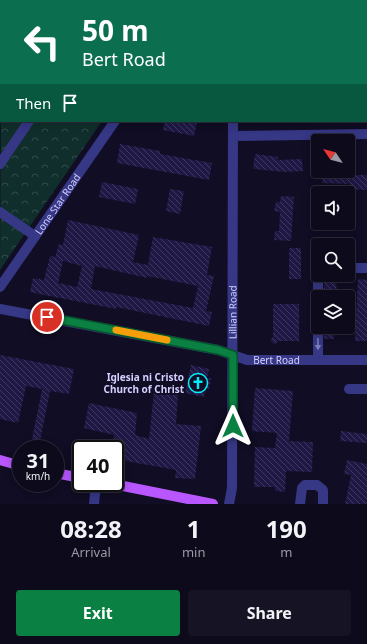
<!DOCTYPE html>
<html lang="en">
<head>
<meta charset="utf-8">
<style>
  body { margin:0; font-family:"Noto Sans",sans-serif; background:#151324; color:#f1f3f6; height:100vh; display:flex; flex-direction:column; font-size:15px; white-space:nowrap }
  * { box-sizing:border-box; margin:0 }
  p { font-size:13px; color:#9a9aa3 }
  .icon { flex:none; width:22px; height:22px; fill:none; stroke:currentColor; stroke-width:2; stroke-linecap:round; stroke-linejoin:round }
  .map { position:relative; height:504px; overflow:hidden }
  .panel { display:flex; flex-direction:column; background:#0c0a1b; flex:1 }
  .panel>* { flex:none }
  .top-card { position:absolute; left:0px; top:0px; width:367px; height:122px; box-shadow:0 2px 10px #0003,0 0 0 1px #2c2b3a; background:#0b6e4f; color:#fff; overflow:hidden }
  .needle { width:26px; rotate:305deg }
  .controls { position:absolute; left:311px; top:134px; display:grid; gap:8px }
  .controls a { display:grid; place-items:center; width:44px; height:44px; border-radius:4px; background:#0c0a1b; box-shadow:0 2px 10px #0003,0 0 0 1px #2c2b3a; font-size:20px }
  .speed { position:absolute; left:12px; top:440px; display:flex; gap:8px; font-size:20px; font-weight:700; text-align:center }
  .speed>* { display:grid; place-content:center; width:52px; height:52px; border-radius:50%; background:#0c0a1b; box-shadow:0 2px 10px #0003,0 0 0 1px #2c2b3a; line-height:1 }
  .speed small { font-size:10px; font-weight:400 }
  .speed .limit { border:2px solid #111; border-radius:6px; background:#fff; color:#111 }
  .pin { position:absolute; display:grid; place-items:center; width:34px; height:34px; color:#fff; margin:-17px; border:2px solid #fff; border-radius:50%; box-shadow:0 1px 4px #0007 }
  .me { position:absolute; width:44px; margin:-22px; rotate:0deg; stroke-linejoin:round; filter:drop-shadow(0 0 3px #0008) }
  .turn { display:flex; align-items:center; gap:14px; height:84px; padding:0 16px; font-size:18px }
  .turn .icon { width:52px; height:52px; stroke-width:2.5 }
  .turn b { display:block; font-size:28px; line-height:34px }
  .then { display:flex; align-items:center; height:38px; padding:0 16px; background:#0003; gap:8px; font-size:15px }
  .eta { display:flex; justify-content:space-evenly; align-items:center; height:68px; text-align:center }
  .eta b { font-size:24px; font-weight:700; line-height:28px }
  .button { display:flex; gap:8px; margin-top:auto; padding:8px 16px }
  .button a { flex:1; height:46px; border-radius:4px; background:#0b8043; color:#fff; font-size:16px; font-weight:700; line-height:46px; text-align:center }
  .button a+a { background:#151324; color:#f1f3f6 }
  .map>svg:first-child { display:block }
  .park { fill:url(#park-crowns) }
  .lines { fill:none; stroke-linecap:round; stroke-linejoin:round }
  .stream { stroke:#072042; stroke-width:2.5 }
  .building { fill:url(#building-back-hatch); fill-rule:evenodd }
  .minor { stroke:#363785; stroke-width:10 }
  .major { stroke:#b856ff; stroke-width:10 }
  .oneway { fill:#7d7bbc }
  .route-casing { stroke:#07532c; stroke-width:10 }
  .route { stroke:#0b8043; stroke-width:7 }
  .slow { stroke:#f59e0b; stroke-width:7 }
  .labels { text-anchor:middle; stroke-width:4; stroke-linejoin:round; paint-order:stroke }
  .street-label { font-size:10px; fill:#d3cfff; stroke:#100d24 }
  .poi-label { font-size:10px; font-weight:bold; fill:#d3cfff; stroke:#100d24; text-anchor:end }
</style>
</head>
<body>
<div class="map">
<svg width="367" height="504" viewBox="0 0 367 504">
  <defs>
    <pattern id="park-crowns" width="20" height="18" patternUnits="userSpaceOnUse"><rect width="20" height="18" fill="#102e2b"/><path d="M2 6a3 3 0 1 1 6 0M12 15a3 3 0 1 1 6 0" fill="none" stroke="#324b4b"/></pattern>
    <pattern id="building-back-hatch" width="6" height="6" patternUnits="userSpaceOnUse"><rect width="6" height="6" fill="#1f1845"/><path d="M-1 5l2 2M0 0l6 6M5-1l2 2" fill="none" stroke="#3f3961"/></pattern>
  </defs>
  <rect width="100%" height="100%" fill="#100d24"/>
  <path class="park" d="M0 0H184L1 1V34Z
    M249 0H367V25L366 1Z
    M1 85V121H102L0 270Z"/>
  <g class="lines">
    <path class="stream" d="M290 0 293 1
      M249 1 260 0
      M364 1 367 0"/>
  </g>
  <path class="building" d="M165 121H197L194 136 163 130Z
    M120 144 160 151V154L212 163 209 180 117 163Z
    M255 154 278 157V160L302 159 303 171 285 172 253 169Z
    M323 171H342V175H367V190L350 189V184L322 183Z
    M102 182 138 189 135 204 99 197Z
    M170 189 184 191 180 214 166 211Z
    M281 196 294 197 291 241 274 240 275 231H279L280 212 274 211 276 202H280Z
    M68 220 139 235 133 262 148 265 153 237 212 247 207 275 214 276 206 311 212 312 209 326 116 307V309L30 292 33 278 44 280 50 256 55 257 59 244 63 245ZM63 261 82 266 77 287 58 283ZM95 266 147 278V276L198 286 193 308 91 289Z
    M289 248H301V279H289Z
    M324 275H337L336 297H324Z
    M358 279 367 280V341H355Z
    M273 304H299V341H278L275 345 270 340 273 337Z
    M324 327H335L334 339H324Z
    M0 355 74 369 69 394 50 391 39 446 31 444 42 389 26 386 18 423 0 419Z
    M191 365 209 369 207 378H211L209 389 206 388 204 397 185 393Z
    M255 388 293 391 289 441 313 442 312 472 286 471 285 492 275 491V487H254L255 447 275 448 277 433 252 431Z
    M154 392 178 395 176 424 201 426 195 479 175 478 176 470 115 459V449H113L114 435 84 428 89 403 137 413 135 435 149 439Z
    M341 431 367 434V443L340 441Z
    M347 460 367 464V504H345L351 475 344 474Z"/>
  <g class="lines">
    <g class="minor">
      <path d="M61 0 63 1"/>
      <path d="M224 1 226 0"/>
      <path d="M233 136 367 134"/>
      <path d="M0 164 29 121"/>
      <path d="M0 212 35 236"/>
      <path d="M348 268H367"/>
      <path d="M318 275V297"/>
      <path id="s1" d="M0 287 115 121"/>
      <path id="s2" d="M0 309 218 350 247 360H367"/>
      <path d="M318 327V360"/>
      <path d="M349 389H367"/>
      <path d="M94 504 96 483"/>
      <path id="s3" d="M229 504 232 488 233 121"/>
      <path d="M300 504 302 488 305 485H317L323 490V504"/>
    </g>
    <path class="major" d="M0 460 21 466
      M55 473 81 478
      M108 483 213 504"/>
  </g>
  <defs><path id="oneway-solid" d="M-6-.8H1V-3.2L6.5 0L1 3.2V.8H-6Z"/></defs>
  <use class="oneway" href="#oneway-solid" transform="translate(318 344) rotate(90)"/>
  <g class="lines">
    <defs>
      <path id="route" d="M47 317 218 350 233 355V426"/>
    </defs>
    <use href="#route" class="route-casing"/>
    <use href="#route" class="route"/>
    <path class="slow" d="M116 330 167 340"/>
  </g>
  <defs>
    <symbol id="church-ring" viewBox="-11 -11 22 22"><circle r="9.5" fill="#100d24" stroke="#00eefa" stroke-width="1.5"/><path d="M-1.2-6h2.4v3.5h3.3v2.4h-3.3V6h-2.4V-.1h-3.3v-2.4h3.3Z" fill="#00eefa"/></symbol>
  </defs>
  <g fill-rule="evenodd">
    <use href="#church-ring" x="187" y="372" width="22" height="22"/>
  </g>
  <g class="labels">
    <g class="street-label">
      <text dy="4" stroke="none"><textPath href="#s1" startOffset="101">Lone Star Road</textPath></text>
      <text dy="4" stroke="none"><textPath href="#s3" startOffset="192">Lillian Road</textPath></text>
      <text dy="4" stroke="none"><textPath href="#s2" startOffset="282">Bert Road</textPath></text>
    </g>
    <g class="poi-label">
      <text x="184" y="381">Iglesia ni Cristo<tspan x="184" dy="12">Church of Christ</tspan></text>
    </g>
  </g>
</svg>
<div class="controls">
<a><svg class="needle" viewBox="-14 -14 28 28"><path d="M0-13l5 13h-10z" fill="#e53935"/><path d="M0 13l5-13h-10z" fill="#9a9aa3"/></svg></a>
<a><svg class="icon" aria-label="sound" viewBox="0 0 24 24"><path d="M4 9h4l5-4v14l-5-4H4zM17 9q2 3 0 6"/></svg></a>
<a><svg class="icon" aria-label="search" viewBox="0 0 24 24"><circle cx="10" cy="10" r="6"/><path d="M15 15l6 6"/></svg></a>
<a><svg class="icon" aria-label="layers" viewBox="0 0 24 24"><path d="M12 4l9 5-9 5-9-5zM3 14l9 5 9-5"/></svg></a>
</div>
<div class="speed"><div>31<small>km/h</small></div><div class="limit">40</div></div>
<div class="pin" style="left:47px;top:317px;background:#d93025"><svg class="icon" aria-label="arrive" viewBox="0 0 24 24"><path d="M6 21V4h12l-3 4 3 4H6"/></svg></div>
<svg class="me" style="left:233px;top:426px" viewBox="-20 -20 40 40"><path d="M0-17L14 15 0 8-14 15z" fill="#0b8043" stroke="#fff" stroke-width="4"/></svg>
<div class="top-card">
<div class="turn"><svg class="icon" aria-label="left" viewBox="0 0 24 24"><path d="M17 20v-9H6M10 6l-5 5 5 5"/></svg><div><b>50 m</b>Bert Road</div></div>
<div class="then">Then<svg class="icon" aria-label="arrive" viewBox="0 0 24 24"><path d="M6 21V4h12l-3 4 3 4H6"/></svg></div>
</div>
</div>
<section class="panel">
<div class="eta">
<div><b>08:28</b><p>Arrival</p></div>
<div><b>1</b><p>min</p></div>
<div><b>190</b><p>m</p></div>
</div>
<div class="button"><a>Exit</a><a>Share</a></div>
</section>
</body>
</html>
